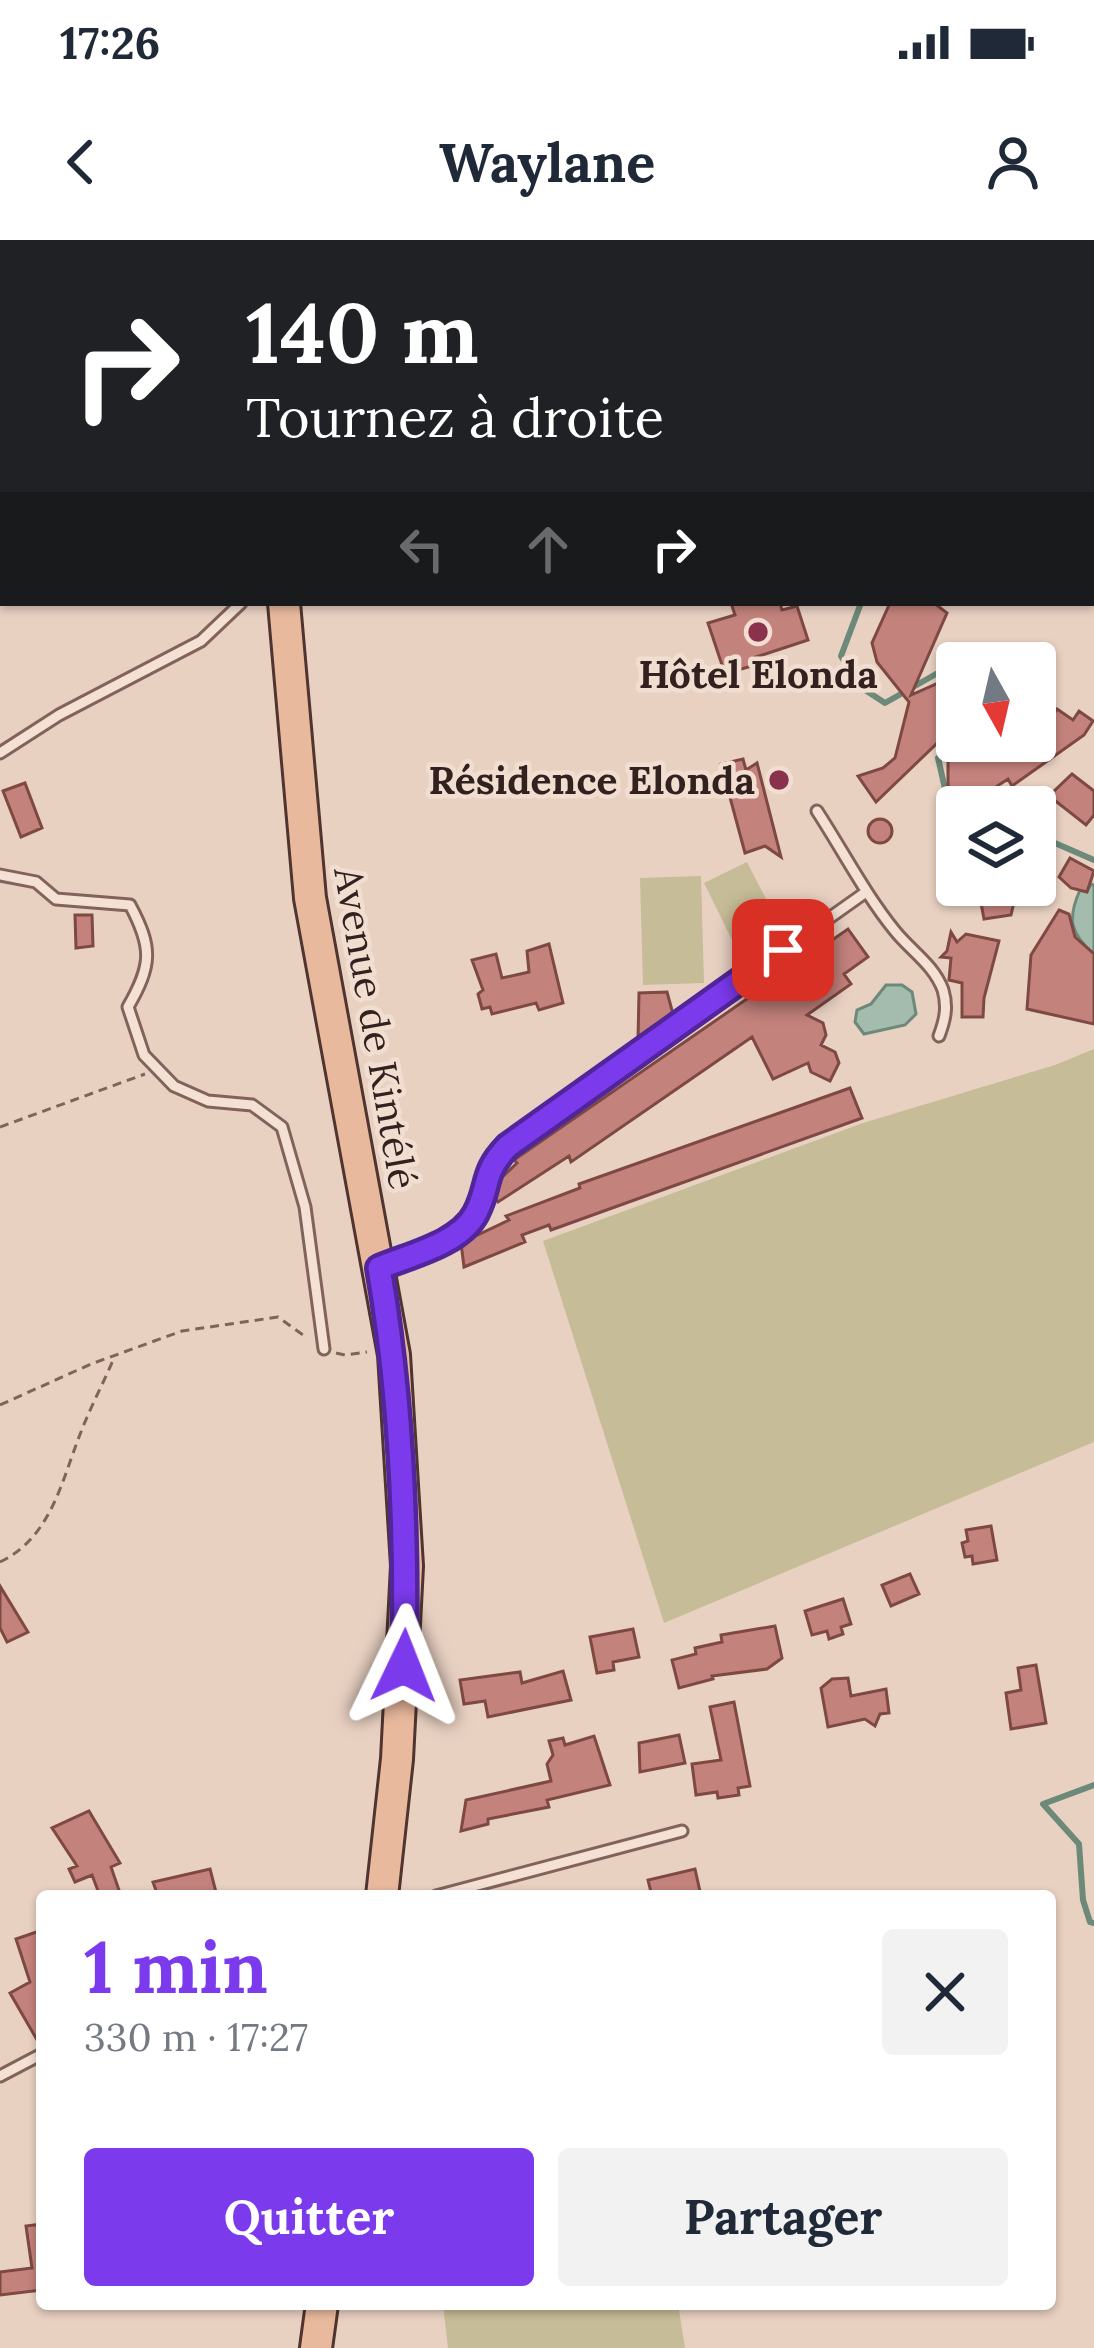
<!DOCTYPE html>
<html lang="fr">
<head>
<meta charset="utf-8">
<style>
  body { margin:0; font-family:Lora,serif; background:#f2f2f3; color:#1f2937; height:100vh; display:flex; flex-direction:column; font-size:45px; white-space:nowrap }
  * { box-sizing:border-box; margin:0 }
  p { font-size:39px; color:#747a83 }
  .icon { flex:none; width:66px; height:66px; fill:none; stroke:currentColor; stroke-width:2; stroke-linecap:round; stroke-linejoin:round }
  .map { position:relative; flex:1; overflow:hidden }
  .panel { position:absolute; left:36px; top:1650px; width:1020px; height:420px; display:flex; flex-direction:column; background:#fff; border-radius:12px; box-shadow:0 3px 9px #0004 }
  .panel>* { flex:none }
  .banner { position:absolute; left:0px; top:0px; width:1095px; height:366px; box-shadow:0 3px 9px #0004; background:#202124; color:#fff; overflow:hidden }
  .needle { width:78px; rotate:172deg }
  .buttons { position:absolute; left:936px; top:402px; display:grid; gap:24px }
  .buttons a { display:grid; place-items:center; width:120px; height:120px; border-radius:12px; background:#fff; box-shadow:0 3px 9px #0004; font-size:60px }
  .pin { position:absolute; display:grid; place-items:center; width:102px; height:102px; color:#fff; margin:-51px; border-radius:24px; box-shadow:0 6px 18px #0006 }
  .me { position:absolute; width:132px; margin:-66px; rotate:2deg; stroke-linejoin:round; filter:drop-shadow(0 0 9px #0008) }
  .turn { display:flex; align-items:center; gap:42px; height:252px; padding:0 48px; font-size:54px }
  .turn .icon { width:156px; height:156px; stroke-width:2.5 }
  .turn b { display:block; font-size:84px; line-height:102px }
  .lanes { display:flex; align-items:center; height:114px; padding:0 48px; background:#0003; justify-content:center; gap:60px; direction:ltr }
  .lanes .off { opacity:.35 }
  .round { display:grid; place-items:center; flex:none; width:126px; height:126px; border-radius:12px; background:#f2f2f3 }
  .summary { display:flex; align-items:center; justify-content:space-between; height:204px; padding:0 48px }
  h1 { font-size:72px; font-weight:700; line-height:90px; color:#7c3aed }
  .primary-button { display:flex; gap:24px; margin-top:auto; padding:24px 48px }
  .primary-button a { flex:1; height:138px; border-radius:12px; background:#7c3aed; color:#fff; font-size:48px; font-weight:700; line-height:138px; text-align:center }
  .primary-button a+a { background:#f2f2f3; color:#1f2937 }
  .status { display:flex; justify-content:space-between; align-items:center; height:84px; padding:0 60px; background:#fff; direction:ltr }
  .status svg { height:33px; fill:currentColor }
  header { display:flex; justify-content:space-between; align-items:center; height:156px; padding:0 48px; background:#fff; font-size:54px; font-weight:700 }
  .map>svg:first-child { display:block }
  .green { fill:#c6bc97 }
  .water { fill:#a4bcad; stroke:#6c8979; stroke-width:3 }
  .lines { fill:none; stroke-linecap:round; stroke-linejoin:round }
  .stream { stroke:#6c8979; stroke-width:6 }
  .building { fill:#c4827c; stroke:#7e4843; stroke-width:3 }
  .lane-casing { stroke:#81635b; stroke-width:15 }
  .primary-casing { stroke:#4f342f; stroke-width:36 }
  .path { stroke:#81635b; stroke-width:3; stroke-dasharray:9 6; stroke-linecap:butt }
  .lane { stroke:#f5e1d4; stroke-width:9 }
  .primary { stroke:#e9b99d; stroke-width:30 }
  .route-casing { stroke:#51269a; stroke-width:30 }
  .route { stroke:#7c3aed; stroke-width:21 }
  .poi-dot { fill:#8a314e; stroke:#f1ded1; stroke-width:4.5 }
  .labels { text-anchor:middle; stroke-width:9; stroke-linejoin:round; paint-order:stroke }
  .poi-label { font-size:39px; font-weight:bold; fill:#32211e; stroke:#f1ded1 }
  .street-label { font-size:39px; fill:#32211e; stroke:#f1ded1 }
</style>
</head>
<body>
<div class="status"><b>17:26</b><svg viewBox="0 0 49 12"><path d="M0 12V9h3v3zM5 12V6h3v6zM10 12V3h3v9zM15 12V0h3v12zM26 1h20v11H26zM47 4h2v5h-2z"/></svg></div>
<header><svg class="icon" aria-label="back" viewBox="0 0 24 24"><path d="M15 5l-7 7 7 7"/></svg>Waylane<svg class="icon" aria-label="person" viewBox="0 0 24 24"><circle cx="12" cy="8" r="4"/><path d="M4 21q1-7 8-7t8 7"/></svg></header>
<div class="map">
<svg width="1094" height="2108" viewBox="0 0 1094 2108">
  <rect width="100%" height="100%" fill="#e9d1c2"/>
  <path class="green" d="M747 622 783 692 739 714 704 643Z
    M701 636 704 743 643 745 640 638Z
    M1094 809V1202L664 1383 543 1001 863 883 1055 825Z
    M443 2064H678L685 2108H448Z"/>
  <path class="water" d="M1091 644 1094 645V714C1070 693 1067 679 1080 650L1087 652Z
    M886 745H902L912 752 916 774 905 785 864 794 855 782 857 770 871 764Z"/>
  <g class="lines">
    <path class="stream" d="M0 49 3 52
      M861 363 841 416 859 446 885 463 936 434 957 431
      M957 570 948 562 938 518 970 501
      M1035 588 1048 600 1094 620
      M1094 1545 1043 1564 1079 1604 1083 1660 1090 1682 1094 1683"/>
  </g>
  <path class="building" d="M731 363H780L782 370 797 366 808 400 753 418 755 425 725 434 708 383 735 375Z
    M890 363H934L947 373 911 455 943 441 957 447V484L876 562 858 536 883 528 895 518 909 462 877 422 872 403Z
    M1057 469 1073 480 1079 471 1093 481 1084 495 1012 546 1008 539 971 563 948 546V511L994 501H1035Z
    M743 519 746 530 757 523 781 617 765 606 745 613 721 524Z
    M1072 534 1094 551V575L1086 585 1049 556Z
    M25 543 42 588 21 597 3 551Z
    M868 591a12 12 0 1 1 24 0a12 12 0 1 1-24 0Z
    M1070 618 1094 631 1087 652 1071 648 1059 637Z
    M963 645H1018L1011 675 984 679 981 663 971 660Z
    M1059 670 1069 674 1075 697 1094 714V784L1027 769 1031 715Z
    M75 675H92L93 706 76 708Z
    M848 689 868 717 844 734 851 744 807 775 823 783 826 795 821 805 835 812 839 823 830 841 811 832 808 823 773 839 752 797 571 922 569 916 498 962 493 954 496 943 517 923 514 920Z
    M951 692 957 702 966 694 999 701 984 758 983 777H962V743L949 740 951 718 941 717 947 711Z
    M549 704 563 763 539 770 536 763 492 774 490 767 482 769 478 754 483 750 472 720 496 714 502 738 529 732 527 711Z
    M667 752 673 774 638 800 639 753Z
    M850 848 862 878 551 990 549 985 522 995 525 1002 464 1027 461 1003 509 980 506 976 580 948 579 944Z
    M991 1286 997 1320 973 1324 972 1316 965 1317 962 1303 968 1301 966 1290Z
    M910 1334 919 1354 891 1366 882 1345Z
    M0 1346 28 1392 7 1402 0 1388Z
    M843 1359 851 1384 841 1387 843 1394 829 1399 827 1391 812 1395 805 1371Z
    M775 1386 782 1418 767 1429 712 1436 713 1439 679 1448 672 1420 696 1414 695 1408 722 1402 721 1395Z
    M633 1389 639 1417 613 1422 614 1430 597 1433 590 1397Z
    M1036 1425 1046 1483 1011 1489 1006 1453 1021 1450 1018 1428Z
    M563 1431 571 1460 488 1477 485 1461 464 1464 460 1440 520 1432 522 1443Z
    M848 1438 851 1456 886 1449 889 1473 880 1474 875 1486 865 1479 828 1487 821 1448 832 1439Z
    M734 1462 750 1546 738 1548 739 1555 718 1558 717 1552 696 1555 692 1524 721 1520 710 1467Z
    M679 1495 685 1523 640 1532 639 1503Z
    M594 1496 610 1545 547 1560 549 1567 488 1579V1584L461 1591 466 1560 551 1541 547 1524 553 1515 549 1501 563 1498 565 1505Z
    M89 1571 120 1623 111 1627 121 1656H100L92 1635 75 1642 69 1629 77 1626 52 1588Z
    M210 1629 217 1656H158L153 1642Z
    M695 1629 701 1656H652L648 1640Z
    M42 1690V1805H40L10 1753 30 1742 16 1699Z
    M42 1984V2050L0 2055V2032L32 2028 26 1986Z"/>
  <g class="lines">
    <defs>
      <path id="lane" d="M0 513 59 475 201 401 241 363
        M817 571C843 611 865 654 895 691 911 711 934 725 943 750 948 767 945 780 939 796
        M0 635 36 642 56 659 130 665C153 708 152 725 128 767L144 815 174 846 208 861 252 865 282 887 305 967 324 1109
        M384 1025C415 1013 468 1001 480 965 489 937 486 929 508 906L866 652
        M436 1656 682 1591
        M0 1836 42 1814"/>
      <path id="primary" d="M261 3V0
        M284 363 310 658 394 1115 407 1326 397 1519 382 1656
        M316 2108 322 2064"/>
    </defs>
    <use href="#lane" class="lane-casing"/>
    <use href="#primary" class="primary-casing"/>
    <path class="path" d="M0 887 145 834
      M336 1113 345 1115 367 1112
      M0 1165 91 1124 182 1091 278 1077 306 1097
      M0 1322C50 1298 61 1244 79 1197 89 1170 103 1144 114 1118"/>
    <use href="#lane" class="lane"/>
    <use href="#primary" class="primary"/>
  </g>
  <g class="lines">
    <defs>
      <path id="route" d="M404 1426C407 1292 402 1160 379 1028 410 1015 460 1004 476 973 491 944 481 934 508 906L783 710"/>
    </defs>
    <use href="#route" class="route-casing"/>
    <use href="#route" class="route"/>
  </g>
  <g class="poi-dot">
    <circle cx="758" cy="392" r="12"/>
    <circle cx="779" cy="540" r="12"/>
  </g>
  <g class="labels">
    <g class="poi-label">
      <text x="758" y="448">Hôtel Elonda</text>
      <text x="755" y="554" text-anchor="end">Résidence Elonda</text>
    </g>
    <g class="street-label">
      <text transform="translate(376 788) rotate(80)" y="14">Avenue de Kintélé</text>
    </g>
  </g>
</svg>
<div class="buttons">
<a><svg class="needle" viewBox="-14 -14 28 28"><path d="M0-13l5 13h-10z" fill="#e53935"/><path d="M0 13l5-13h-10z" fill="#747a83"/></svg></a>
<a><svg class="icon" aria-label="layers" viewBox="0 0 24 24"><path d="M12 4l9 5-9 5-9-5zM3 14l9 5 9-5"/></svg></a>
</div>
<div class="pin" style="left:783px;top:710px;background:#d93025"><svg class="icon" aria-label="arrive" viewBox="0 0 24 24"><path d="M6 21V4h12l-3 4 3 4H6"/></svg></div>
<svg class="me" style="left:404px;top:1426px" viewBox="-20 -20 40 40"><path d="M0-17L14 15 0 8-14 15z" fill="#7c3aed" stroke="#fff" stroke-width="4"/></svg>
<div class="banner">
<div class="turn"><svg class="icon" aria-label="right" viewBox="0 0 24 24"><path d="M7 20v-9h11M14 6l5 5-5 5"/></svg><div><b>140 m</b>Tournez à droite</div></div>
<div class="lanes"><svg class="icon off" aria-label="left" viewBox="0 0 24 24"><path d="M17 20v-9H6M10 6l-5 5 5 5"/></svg><svg class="icon off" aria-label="ahead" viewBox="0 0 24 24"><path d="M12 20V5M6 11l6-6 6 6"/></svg><svg class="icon" aria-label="right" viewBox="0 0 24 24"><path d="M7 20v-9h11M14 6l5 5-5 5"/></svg></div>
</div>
<section class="panel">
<div class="summary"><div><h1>1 min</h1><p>330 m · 17:27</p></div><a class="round"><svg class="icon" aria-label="close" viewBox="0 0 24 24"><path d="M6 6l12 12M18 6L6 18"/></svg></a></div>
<div class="primary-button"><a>Quitter</a><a>Partager</a></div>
</section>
</div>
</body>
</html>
